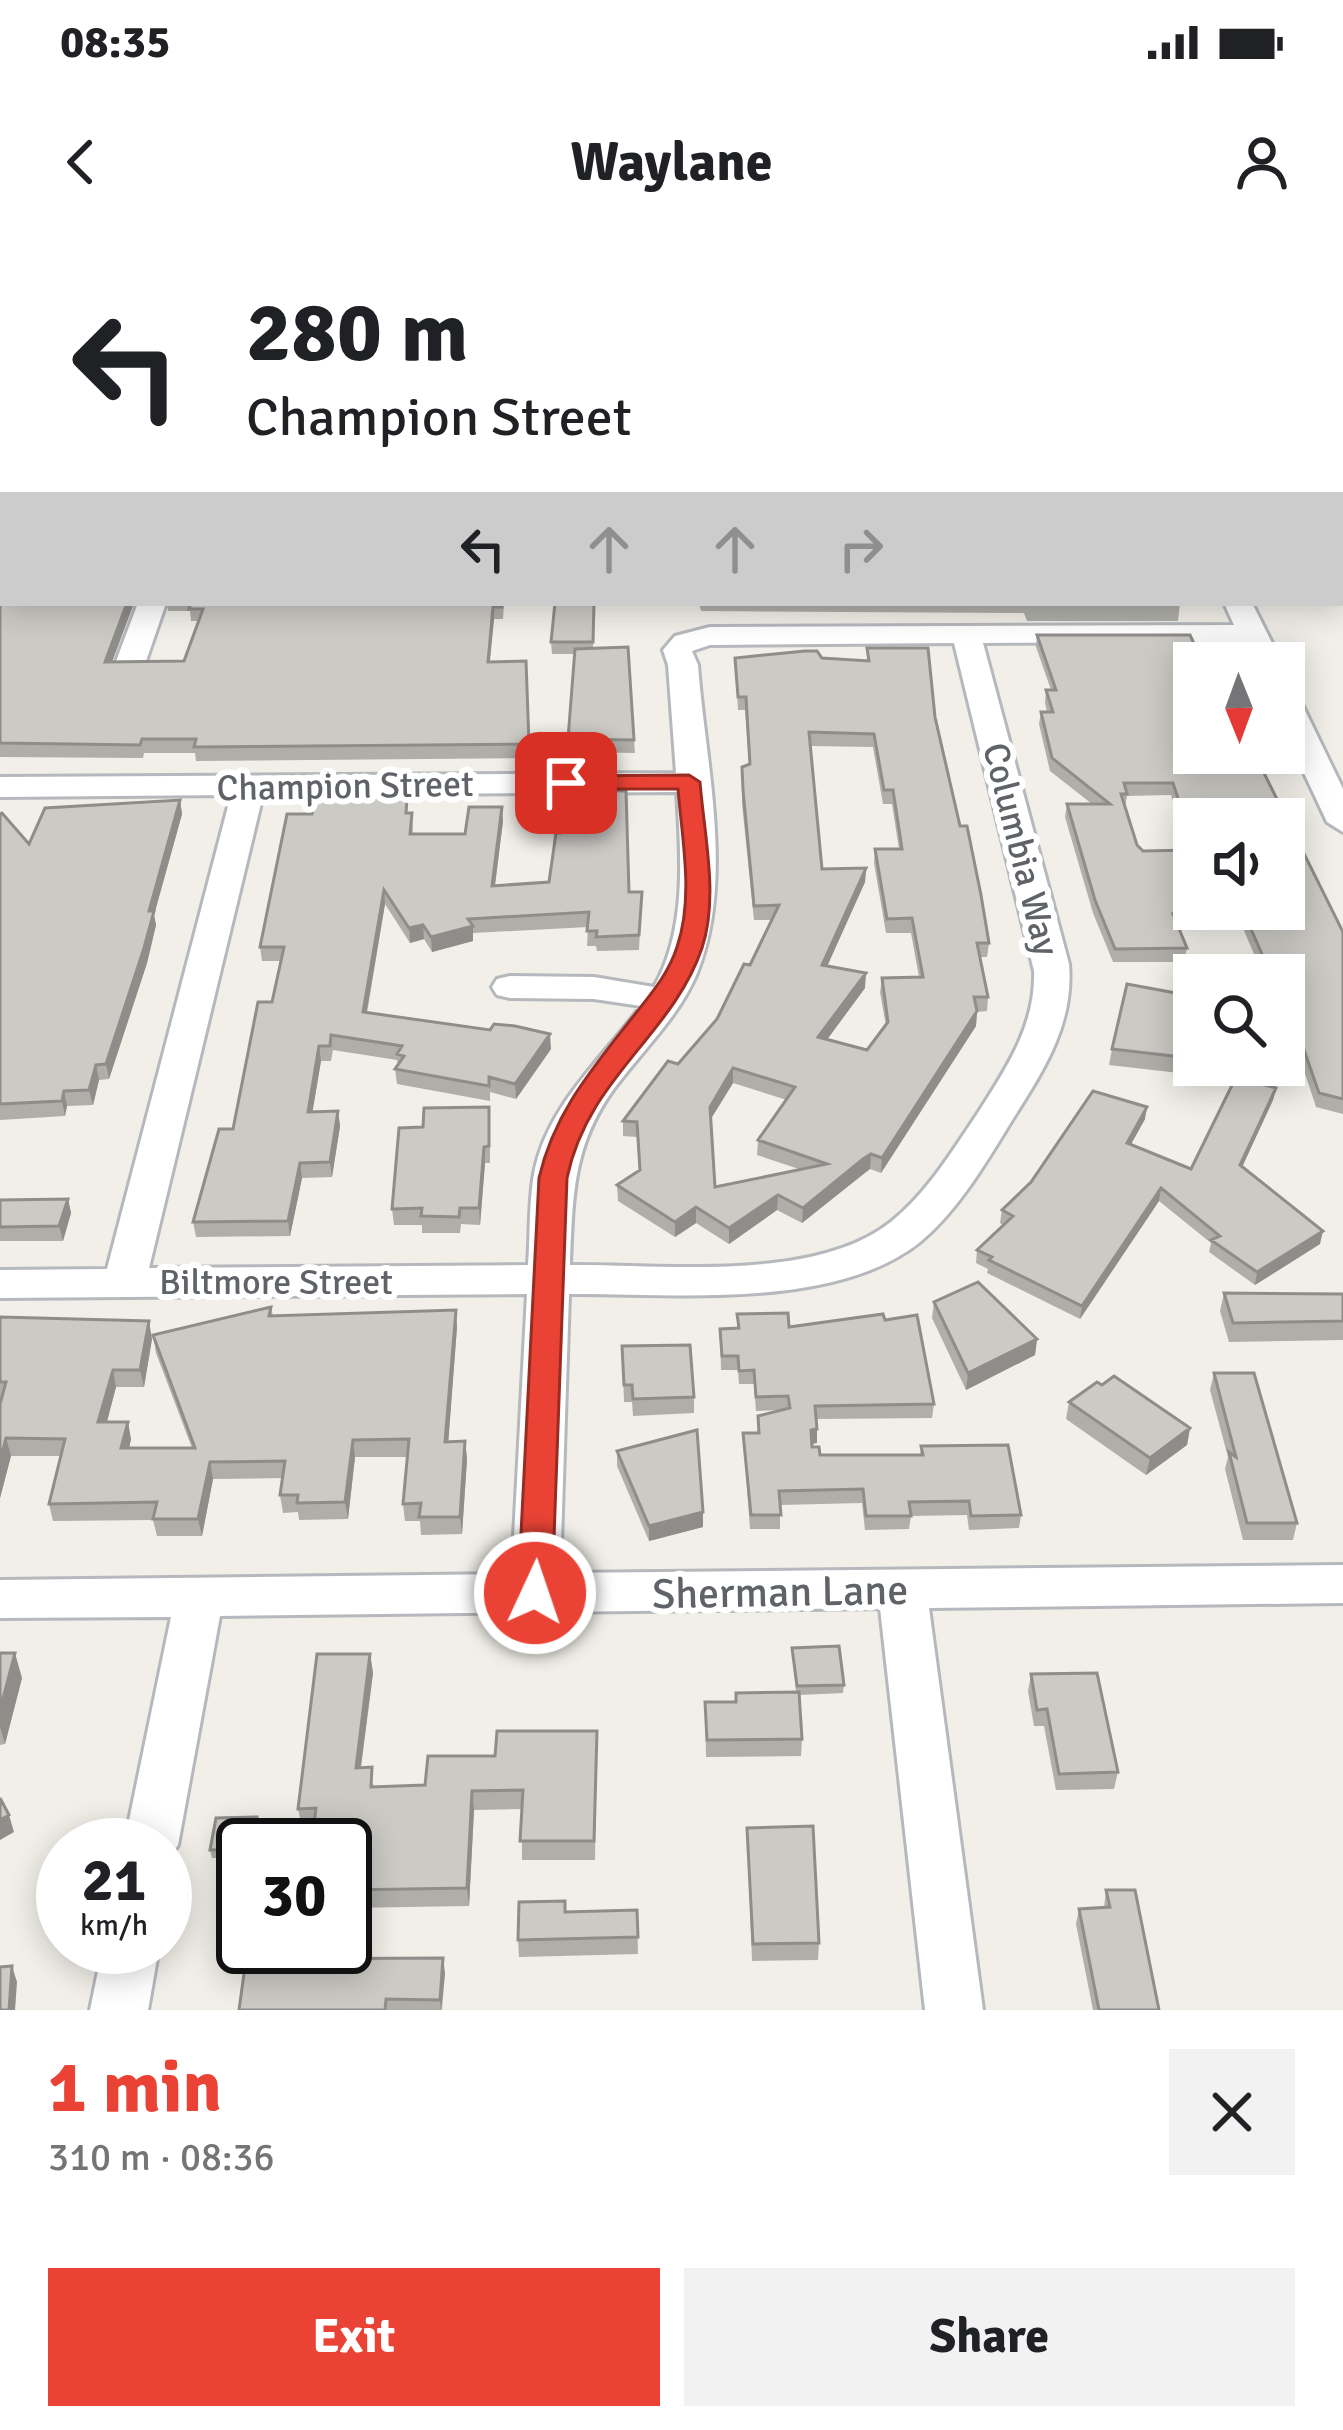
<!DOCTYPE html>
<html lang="en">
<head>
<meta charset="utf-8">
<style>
  body { margin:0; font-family:Signika,sans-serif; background:#f2f2f2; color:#202124; height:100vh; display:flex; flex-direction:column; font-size:45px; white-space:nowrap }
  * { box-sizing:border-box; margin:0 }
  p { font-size:39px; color:#757577 }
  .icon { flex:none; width:66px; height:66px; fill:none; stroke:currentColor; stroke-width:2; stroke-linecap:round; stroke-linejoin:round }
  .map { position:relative; height:1770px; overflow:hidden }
  .side { display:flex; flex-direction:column; background:#fff; flex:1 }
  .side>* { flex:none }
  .banner { position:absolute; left:0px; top:0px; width:1344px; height:366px; box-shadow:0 6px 30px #0003; background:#fff; color:#202124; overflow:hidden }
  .needle { width:78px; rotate:179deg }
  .tools { position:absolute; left:1173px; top:402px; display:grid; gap:24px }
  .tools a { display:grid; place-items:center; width:132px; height:132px; border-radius:0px; background:#fff; box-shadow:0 6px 30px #0003; font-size:60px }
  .speed { position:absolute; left:36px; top:1578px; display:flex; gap:24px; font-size:60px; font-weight:700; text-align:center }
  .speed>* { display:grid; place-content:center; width:156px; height:156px; border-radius:50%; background:#fff; box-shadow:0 6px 30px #0003; line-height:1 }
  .speed small { font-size:30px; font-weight:400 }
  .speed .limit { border:6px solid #111; border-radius:18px; background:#fff; color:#111 }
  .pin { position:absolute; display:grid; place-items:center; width:102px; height:102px; color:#fff; margin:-51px; border-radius:24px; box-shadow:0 6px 18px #0006 }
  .me { position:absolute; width:132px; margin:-66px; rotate:3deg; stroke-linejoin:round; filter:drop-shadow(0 0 9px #0008) }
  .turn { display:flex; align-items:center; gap:42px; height:252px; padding:0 48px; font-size:54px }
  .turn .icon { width:156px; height:156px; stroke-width:2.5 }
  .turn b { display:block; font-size:84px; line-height:102px }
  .lanes { display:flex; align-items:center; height:114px; padding:0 48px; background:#0003; justify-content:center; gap:60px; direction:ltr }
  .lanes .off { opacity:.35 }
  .round { display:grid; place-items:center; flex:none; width:126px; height:126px; border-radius:0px; background:#f2f2f2 }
  .overview { display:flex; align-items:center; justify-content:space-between; height:204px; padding:0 48px }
  h1 { font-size:72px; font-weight:700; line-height:90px; color:#ea4335 }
  .button { display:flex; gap:24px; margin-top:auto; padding:24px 48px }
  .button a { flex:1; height:138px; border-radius:0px; background:#ea4335; color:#fff; font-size:48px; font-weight:700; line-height:138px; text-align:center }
  .button a+a { background:#f2f2f2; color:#202124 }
  .status { display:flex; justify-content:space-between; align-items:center; height:84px; padding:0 60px; background:#fff; direction:ltr }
  .status svg { height:33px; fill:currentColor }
  header { display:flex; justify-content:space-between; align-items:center; height:156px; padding:0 48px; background:#fff; font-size:54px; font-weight:700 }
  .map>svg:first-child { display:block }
  .commercial { fill:#fef7e0 }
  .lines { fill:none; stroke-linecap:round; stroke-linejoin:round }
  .minor-casing { stroke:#b5b8bc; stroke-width:6 }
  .highway-casing { stroke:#f9ab00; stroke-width:6 }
  .minor { fill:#fff; fill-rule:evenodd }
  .highway { fill:#fde293; fill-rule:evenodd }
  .wall { fill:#afaea9; fill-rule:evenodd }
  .shaded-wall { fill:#8f8d8a }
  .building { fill:#cccac5; stroke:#8f8d8a; stroke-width:3; fill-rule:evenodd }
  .route { fill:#ea4335; stroke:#982c22; stroke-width:3 }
  .labels { text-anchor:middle; stroke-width:12; stroke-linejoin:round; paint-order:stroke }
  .street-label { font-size:36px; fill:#5f6368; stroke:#fff }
  .near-street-label { font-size:42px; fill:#5f6368; stroke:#fff }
</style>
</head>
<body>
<div class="status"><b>08:35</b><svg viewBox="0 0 49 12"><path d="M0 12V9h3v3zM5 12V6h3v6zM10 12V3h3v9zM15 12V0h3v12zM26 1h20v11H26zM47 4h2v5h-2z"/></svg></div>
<header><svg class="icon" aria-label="back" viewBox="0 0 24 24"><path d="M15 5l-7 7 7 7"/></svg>Waylane<svg class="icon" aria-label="person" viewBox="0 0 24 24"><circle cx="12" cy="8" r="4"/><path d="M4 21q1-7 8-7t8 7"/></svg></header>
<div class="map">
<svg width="1343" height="1770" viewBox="0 0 1343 1770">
  <rect width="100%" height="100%" fill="#f1efe8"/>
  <path class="commercial" d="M0 0H1026L1028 3H3L0 190Z"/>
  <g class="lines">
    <defs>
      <path id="minor" d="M1040 0H1060L1062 3H1042Z
        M1341 315H1343V331H1341Z
        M138 363H166L145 424 130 433 115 424Z
        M1224 363H1252L1282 423H1252L1242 402 983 403 1069 724C1074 783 1045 828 1014 877 988 919 959 970 920 1002 834 1071 673 1053 569 1054L560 1333 1343 1325V1363L929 1368 983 1770H925L880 1368 220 1376 178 1605 165 1624V1605H124L171 1377 0 1378V1340L512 1334 527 1054 0 1058V1030L107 1029 231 555 0 557V537L676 533 668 425 663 410 675 396 710 387 1234 385ZM954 403 1034 731C1036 785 1006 829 978 873 953 910 927 953 892 981 816 1043 664 1024 570 1025 573 950 573 898 623 837 649 804 681 772 697 733 735 639 705 522 698 425L692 411 710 405ZM677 552C681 615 687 690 654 747L594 737 510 736 497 739 492 747 497 755 510 758 594 759 641 766C601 821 543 869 533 940 529 968 530 997 528 1025L149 1028 263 555Z
        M1284 449 1299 458 1343 549V592L1327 582 1284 490Z
        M103 1707H159L148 1770H90Z"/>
      <path id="highway" d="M1137 0H1190L1135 3Z
        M3 200V222L0 223V201Z"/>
    </defs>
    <use href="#minor" class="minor-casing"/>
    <use href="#highway" class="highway-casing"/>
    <use href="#minor" class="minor"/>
    <use href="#highway" class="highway"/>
  </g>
  <path class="wall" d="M0 0 3 3V86H0Z
    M0 239H2L3 246 134 363 112 422 184 421 199 381H191L190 371H168L167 363H504L503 379H494L490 422 526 421 529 518 196 521 195 513H144L143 518 0 517Z
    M595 363 593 408 634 500 635 513 568 512 575 414H552L551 402Z
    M690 363H1180L1178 381H1027L1024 373 701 371 699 364Z
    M1037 395 1194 423 1343 692V874L1316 867 1292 794H1284V735H1263L1242 686 1178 687 1187 708 1184 722H1113L1093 673 1065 577 1067 564H1092L1050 531 1039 484 1041 472H1047L1045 463 1046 450H1051L1036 407ZM1171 555 1189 610 1143 611 1137 605 1125 567 1127 556Z
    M867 408 935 477 989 703 987 717H980L988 757 987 771 977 772 976 786 881 933 870 929 862 934 802 983 777 970 729 1004 696 983 675 997 618 961 617 945 639 931 637 897 623 896V881L678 824 717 779 750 725 772 680H754L742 564V527L749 524 745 470H738L735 418 867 421ZM810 506 873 507 883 564H892L899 609H875L874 623 886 693H911L919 737 882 738 880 752 886 786 867 810 827 799 865 748 827 726 865 642 866 628 822 629ZM733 843 787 860 758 900 757 915 799 929 715 947 710 880Z
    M180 560 182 574 154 675 156 685 147 723 109 839 99 840 93 865 67 866 65 876 0 880V574L29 604Z
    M408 573H412L413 594H465L503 581 495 646 642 652 639 710 597 711 596 706H587L588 687 473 693V701L432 712 424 699 410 703 385 664 367 773 551 809 516 859 490 852V861L397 844 395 829 398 825 397 820 333 810 331 821H321L312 872 338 871 340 886 332 937 302 938 290 996 196 997 193 982 233 889 272 762 281 721H262L260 707Z
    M1192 756 1179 833 1109 825 1112 809Z
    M1276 848 1273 860 1242 927 1320 1004 1255 1045 1209 1012 1211 1003 1159 961 1080 1079 987 1033 988 1029 976 1023 977 1010 1003 985 1000 983 1002 970 1145 879 1131 904 1191 929Z
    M490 883V923H485L480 985 461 984 460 993H422V985H394L392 969Z
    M68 959 71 973 63 1001H0V960Z
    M1224 1053 1343 1054V1100L1229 1102 1220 1071Z
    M934 1062 1037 1099 1035 1115 966 1150 932 1078Z
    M271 1067 273 1076 457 1087 448 1202 465 1201 467 1219 462 1294 421 1295 420 1281H405L403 1264 407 1217H355L348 1279 299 1280 298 1272 283 1273 280 1255 283 1238 213 1239 202 1296H157L153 1280 53 1281 49 1264 61 1216H11L0 1258V1077L152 1099 144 1147H116L107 1182 131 1199 129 1208H192L156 1113 153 1095Z
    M737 1074 789 1087 934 1164 932 1178 816 1179 817 1203 812 1204V1207L820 1215H920L921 1206 1021 1275 1019 1288 969 1290 967 1275 911 1276 909 1289 865 1290 862 1263 780 1265V1289H750L743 1193H758V1176L778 1170 756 1171 754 1144H739L738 1130H721L720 1089 737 1088Z
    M622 1106 694 1157V1173L633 1176 632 1162H624Z
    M1214 1133 1297 1283 1293 1300H1243L1225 1229 1228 1217 1210 1150Z
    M1069 1162 1190 1188 1187 1205 1146 1235 1066 1179Z
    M617 1211 703 1287 649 1301 617 1226Z
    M792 1408 844 1445 843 1453 799 1455 802 1499 801 1516 706 1517 705 1462H735L796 1452Z
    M0 1413 22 1438 5 1504 0 1505Z
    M370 1414 373 1433 361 1528 375 1547 425 1545 495 1516 597 1491 595 1620H522V1569L474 1570 469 1666 345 1668V1605H316L314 1587H302L298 1569Z
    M1031 1434 1118 1532 1114 1549 1056 1550 1044 1486H1034L1028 1451Z
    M259 1586 243 1605V1618H212L210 1610Z
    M747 1588 819 1703 818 1720 752 1721Z
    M1106 1650 1159 1770H1093L1076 1684 1079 1669 1104 1668Z
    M637 1670 638 1714 519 1717 518 1700 566 1672Z
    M445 1733 442 1770H239Z"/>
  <path class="shaded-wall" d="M127 363H134L107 435 105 422Z
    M493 367 494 379 488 435V422Z
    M180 560 182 574 154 675 156 685 147 723 109 839 106 824Z
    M502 567 503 581 493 660 492 646Z
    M866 628 865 642 821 740 822 725Z
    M384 650 385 664 364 787 363 772Z
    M423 685 424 699 410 703 409 688Z
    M473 686V701L432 712 431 697Z
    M866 733 865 748 818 812V797Z
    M977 771 976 786 881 933 882 918Z
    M550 794 551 809 516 859 515 844Z
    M319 806 321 821 310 887 308 872Z
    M96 825 99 840 93 865 89 850Z
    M733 828V843L709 882 710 867Z
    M1276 848 1273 860 1237 938 1240 925Z
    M64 851 67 866 65 876 62 861Z
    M1147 867 1145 879 1125 915 1127 903Z
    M338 871 340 886 332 937 330 922Z
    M484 907 485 923 480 985 479 968Z
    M871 914 870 929 802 983 803 968Z
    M300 923 302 938 290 996 288 981Z
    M1161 948 1159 961 1080 1079 1082 1066Z
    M778 955 777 970 729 1004V988Z
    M68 959 71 973 63 1001 59 986Z
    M696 967V983L675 997V982Z
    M1323 991 1320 1004 1255 1045 1257 1032Z
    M456 1070 457 1087 447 1219 445 1202Z
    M149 1081 152 1099 144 1147 140 1130Z
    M1037 1099 1035 1115 966 1150 968 1133Z
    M113 1130 116 1147 102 1200 98 1182Z
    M128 1182 131 1199 125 1226 121 1208Z
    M1190 1188 1187 1205 1146 1235 1150 1218Z
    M817 1189V1203L810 1204 811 1190Z
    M6 1198 11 1216 0 1258V1222Z
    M353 1200 355 1217 348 1279 345 1262Z
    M465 1201 467 1219 462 1294 460 1277Z
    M210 1222 213 1239 202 1296 198 1279Z
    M703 1272V1287L649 1301V1286Z
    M15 1413 22 1438 5 1504 0 1487V1470Z
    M370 1414 373 1433 358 1547 356 1528Z
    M472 1551 474 1570 469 1666 467 1648Z
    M9 1575 14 1592 0 1600V1580Z
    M443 1718 445 1733 441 1770 440 1760Z
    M12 1726 17 1742 15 1770H9Z"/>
  <path class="building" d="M0 0H219L218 3H3V69H0Z
    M342 0H411V3H341Z
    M477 0H501V3H477Z
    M530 0H655V3H532Z
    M1341 40H1343V83H1341Z
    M0 246H3V363H127L105 422 184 421 203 369H189L191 363H502V367H493L488 422 526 421 529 504 194 507 196 499H142L140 505 0 503Z
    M555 363H594L593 402H551Z
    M1029 363H1180L1029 364Z
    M1037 395H1190L1197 410H1219L1225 423H1194V513H1254L1343 692V859L1319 853 1294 781H1284V735H1271L1244 673 1173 674 1187 708 1115 709 1095 660 1067 564H1110L1052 518 1041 472H1053L1046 450H1056ZM1124 543H1173L1194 607V579H1284V669H1194V610L1143 611 1137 605 1121 554H1127Z
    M628 407 634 500 568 499 575 409Z
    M867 408H928L935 477 960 586H967L981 655 989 703H977L988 757H974L977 771 882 918 871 914 863 919 803 968 778 955 729 988 696 967 675 982 617 945 640 930 637 882 623 881 668 821 678 824 717 779 744 724 750 725 779 665 754 666 743 550 742 527 750 524 746 457H738L735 418 805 411H817L822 418 869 421ZM809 492 874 494 884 550H893L902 609H875L887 679 912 678 923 737 882 738 888 782 867 810 818 797 866 733 822 725 866 628 822 629ZM733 828 795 847 758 900 827 924 715 947 710 867Z
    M581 550 626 551 629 652H642L639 695 596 697 597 691H587L589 672 468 679 473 686 431 697 423 685 409 688 384 650 363 772 490 790 494 784 515 786 550 794 515 844 489 837V846L395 829 404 816 397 814 402 806 331 795 330 806H319L308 872 338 871 330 922 300 923 288 981 193 982 219 889H233L258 762H272L284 707H260L287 574H312L315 560 397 557 407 559 406 573H412L410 594H465L469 567H502L492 646 549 642 556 593H560L561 581H578Z
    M180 560 149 671H154L144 708 106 824 96 825 89 850 64 851 62 861 0 864V574L2 573 29 604 45 568Z
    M1127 744 1192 756 1182 817 1112 809Z
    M1236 837 1276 848 1240 925 1323 991 1257 1032 1211 1000 1220 996 1161 948 1082 1066 989 1020 992 1017 977 1010 1013 976 1002 970 1031 942 1093 851 1147 867 1127 903 1191 929Z
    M489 867V906L484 907 479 968H460L459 977 421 976 422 968 392 969 399 888 423 887 424 868Z
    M68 959 59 986 0 987V960Z
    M978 1042 1037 1099 968 1133 934 1062Z
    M1224 1053 1343 1054V1081L1233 1083Z
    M271 1067 269 1076 456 1070 445 1202 465 1201 460 1277H419L421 1263 403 1264 409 1199 353 1200 345 1262 297 1263 298 1255H280L285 1221 210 1222 198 1279H153L157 1262 49 1264 65 1199 6 1198 0 1222V1164L6 1142H0V1077L149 1081 140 1130H113L98 1182H128L121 1208H195L153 1095Z
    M788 1073 789 1087 883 1074 885 1080 917 1075 934 1164 815 1166 817 1189 811 1190 812 1207H819L820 1215H923L921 1206 1008 1205 1021 1275 971 1276 969 1261 909 1262 911 1276H866L863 1249 779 1251 781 1275H751L743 1193H759L758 1176 790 1168 788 1156 756 1157 754 1130 739 1131 738 1116H722L720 1089 739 1088 737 1074Z
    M690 1105 694 1157 633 1159 632 1145H624L622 1106Z
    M1214 1133H1254L1297 1283H1247L1229 1212 1236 1217Z
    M1114 1136 1190 1188 1150 1218 1069 1162 1097 1142 1102 1145Z
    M697 1190 703 1272 649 1286 617 1211Z
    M839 1406 844 1445 797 1446 792 1408Z
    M0 1413H15L0 1470Z
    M317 1414H370L356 1528 372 1527 371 1547 425 1545 428 1516H495L497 1491H597L594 1601H520L523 1550 472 1551 467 1648 345 1650V1605H331L332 1592H313L316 1568 298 1569Z
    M1097 1433 1118 1532 1059 1534 1047 1469 1037 1470 1031 1434Z
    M799 1452 802 1499 707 1500 705 1462H736V1453Z
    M0 1558 9 1575 0 1580Z
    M257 1577 253 1605H243V1609L210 1610 216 1578Z
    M813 1586 819 1703 753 1704 747 1588Z
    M1106 1650H1135L1159 1770H1099L1079 1669 1110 1667Z
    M565 1661V1672L637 1670 638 1697 518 1700 519 1662Z
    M443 1718 440 1760 386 1759 385 1770H239L246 1719Z
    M12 1726 9 1770H0V1727Z"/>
  <path class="route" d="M689 535 700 542C704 594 719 657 702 708 672 796 588 837 567 938L552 1353 547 1363 535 1367 523 1363 518 1353 539 938C554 873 592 829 632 778 650 755 668 735 677 707 694 658 682 599 678 549H566L554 543 566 536Z"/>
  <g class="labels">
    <g class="street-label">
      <text transform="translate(345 545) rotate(-1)" y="13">Champion Street</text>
      <text transform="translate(1022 609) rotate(76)" y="13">Columbia Way</text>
      <text x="276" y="1054">Biltmore Street</text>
    </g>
    <g class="near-street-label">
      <text transform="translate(780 1351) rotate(-1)" y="15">Sherman Lane</text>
    </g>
  </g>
</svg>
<div class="tools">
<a><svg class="needle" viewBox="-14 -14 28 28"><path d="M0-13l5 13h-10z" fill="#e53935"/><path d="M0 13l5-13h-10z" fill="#757577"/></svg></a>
<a><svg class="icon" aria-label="sound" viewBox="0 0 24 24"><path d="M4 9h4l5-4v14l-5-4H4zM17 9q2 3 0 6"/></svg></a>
<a><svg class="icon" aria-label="search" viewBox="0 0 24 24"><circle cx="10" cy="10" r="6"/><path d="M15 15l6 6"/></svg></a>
</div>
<div class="speed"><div>21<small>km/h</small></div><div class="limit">30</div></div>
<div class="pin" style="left:566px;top:543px;background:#d93025"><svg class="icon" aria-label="arrive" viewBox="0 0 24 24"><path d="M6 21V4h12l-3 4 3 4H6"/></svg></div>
<svg class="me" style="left:535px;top:1353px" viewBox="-20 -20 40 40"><circle r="17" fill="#ea4335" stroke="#fff" stroke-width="3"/><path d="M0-11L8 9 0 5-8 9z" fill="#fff"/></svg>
<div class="banner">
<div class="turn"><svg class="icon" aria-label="left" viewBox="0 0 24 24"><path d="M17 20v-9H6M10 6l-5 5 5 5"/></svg><div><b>280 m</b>Champion Street</div></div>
<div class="lanes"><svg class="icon" aria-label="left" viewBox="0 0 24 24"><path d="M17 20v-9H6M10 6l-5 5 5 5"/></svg><svg class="icon off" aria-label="ahead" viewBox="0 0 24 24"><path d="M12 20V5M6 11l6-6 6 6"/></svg><svg class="icon off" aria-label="ahead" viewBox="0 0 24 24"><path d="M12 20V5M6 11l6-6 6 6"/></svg><svg class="icon off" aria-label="right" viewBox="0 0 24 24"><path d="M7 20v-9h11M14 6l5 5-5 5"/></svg></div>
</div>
</div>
<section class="side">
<div class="overview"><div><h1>1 min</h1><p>310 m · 08:36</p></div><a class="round"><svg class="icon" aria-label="close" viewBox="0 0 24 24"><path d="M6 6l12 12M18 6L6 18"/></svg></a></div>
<div class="button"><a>Exit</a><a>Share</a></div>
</section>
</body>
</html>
